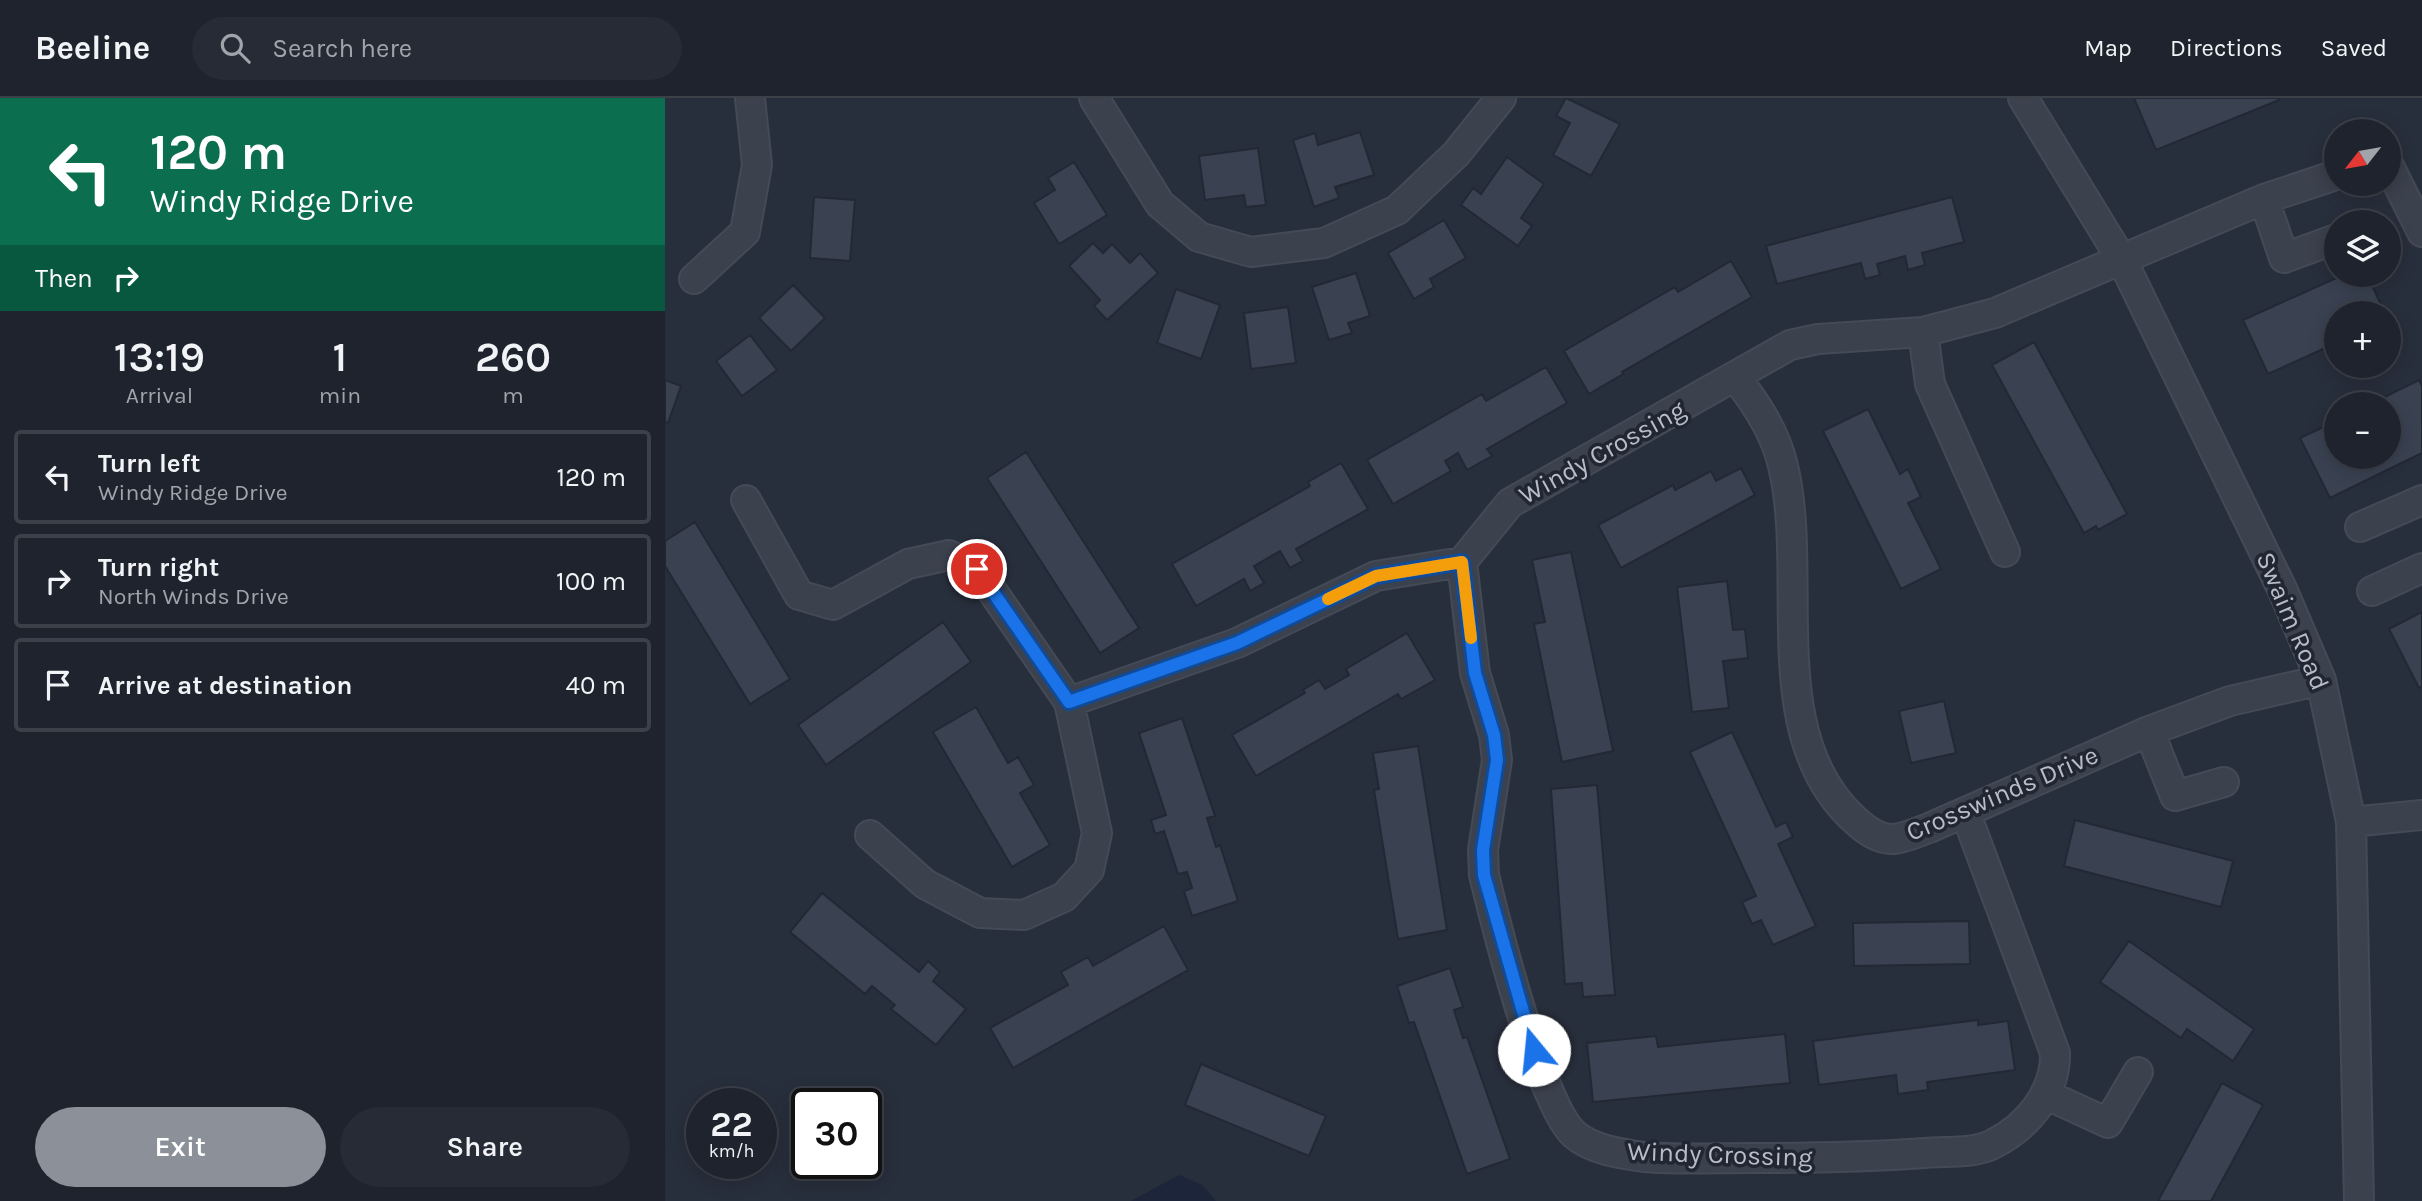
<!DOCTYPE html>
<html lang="en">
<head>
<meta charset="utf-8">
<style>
  body { margin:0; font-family:Karla,sans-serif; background:#262b35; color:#f1f3f6; height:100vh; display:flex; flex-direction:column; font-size:26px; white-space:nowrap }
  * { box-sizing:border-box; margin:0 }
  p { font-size:23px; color:#a1a4aa }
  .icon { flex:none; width:38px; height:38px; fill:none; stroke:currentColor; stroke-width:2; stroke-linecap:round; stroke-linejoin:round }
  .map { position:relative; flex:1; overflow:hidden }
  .panel { display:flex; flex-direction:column; background:#1e232d; width:665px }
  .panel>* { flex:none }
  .hud { background:#0b6e4f; color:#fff; overflow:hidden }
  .needle { width:46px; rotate:239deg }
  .buttons { position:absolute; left:1659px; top:21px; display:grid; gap:14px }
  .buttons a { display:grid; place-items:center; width:77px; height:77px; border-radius:50%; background:#1e232d; box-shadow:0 4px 18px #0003,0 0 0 2px #3c4049; font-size:35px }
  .speed { position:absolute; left:21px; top:990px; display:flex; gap:14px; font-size:35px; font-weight:700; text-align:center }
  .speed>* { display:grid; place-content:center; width:91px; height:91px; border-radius:50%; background:#1e232d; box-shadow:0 4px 18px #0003,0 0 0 2px #3c4049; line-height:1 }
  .speed small { font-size:18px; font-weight:400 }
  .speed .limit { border:4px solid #111; border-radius:10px; background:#fff; color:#111 }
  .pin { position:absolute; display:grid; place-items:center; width:60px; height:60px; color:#fff; margin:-30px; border:4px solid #fff; border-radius:50%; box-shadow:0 2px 7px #0007 }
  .me { position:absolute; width:77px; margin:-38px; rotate:343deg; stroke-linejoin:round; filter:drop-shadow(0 0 5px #0008) }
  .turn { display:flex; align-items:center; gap:24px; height:147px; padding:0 35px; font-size:32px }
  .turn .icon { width:91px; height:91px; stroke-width:2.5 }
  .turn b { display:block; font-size:49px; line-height:60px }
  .then { display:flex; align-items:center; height:66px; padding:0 35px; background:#0003; gap:14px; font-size:26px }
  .eta { display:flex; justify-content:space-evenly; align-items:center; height:119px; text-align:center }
  .eta b { font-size:42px; font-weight:600; line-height:49px }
  .cta { display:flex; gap:14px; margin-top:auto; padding:14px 35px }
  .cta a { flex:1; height:80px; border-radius:42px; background:#8c9099; color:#fff; font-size:28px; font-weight:600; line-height:80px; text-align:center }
  .cta a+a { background:#262b35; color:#f1f3f6 }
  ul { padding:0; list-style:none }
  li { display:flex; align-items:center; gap:21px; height:94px; margin:0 14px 10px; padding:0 21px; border:4px solid #3c4049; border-radius:7px }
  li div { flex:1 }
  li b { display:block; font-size:26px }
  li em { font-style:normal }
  header { display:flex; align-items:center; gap:42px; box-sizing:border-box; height:98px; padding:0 35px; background:#1e232d; border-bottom:2px solid #3c4049 }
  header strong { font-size:33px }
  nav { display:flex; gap:38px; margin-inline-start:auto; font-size:24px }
  .search { width:490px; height:63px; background:#262b35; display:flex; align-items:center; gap:18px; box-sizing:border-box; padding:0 24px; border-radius:38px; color:#a1a4aa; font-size:26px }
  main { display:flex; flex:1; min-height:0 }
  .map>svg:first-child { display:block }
  .water { fill:#1c2539 }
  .building { fill:#3a4252; stroke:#222834; stroke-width:2 }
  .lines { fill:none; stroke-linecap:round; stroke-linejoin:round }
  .minor-casing { stroke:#444a56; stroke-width:32 }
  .minor { stroke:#3b414d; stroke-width:28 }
  .route-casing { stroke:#114b97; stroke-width:18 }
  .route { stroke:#1a73e8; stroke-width:12 }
  .slow { stroke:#f59e0b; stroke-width:12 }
  .labels { text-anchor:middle; stroke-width:7; stroke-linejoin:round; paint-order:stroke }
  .street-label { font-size:26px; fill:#b7bcc8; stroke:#202632 }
</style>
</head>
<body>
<header>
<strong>Beeline</strong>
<div class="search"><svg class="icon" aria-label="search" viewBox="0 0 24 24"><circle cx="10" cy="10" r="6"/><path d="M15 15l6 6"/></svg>Search here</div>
<nav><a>Map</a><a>Directions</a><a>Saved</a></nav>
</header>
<main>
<section class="panel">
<div class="hud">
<div class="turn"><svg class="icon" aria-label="left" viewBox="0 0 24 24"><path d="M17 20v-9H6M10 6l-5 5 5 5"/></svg><div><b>120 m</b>Windy Ridge Drive</div></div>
<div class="then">Then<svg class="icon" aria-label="right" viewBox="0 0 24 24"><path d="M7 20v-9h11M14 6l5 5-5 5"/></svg></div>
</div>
<div class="eta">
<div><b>13:19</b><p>Arrival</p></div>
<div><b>1</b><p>min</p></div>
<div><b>260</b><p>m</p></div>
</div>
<ul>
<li><svg class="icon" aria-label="left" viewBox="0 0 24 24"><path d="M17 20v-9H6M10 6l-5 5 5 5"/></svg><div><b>Turn left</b><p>Windy Ridge Drive</p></div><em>120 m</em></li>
<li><svg class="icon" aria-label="right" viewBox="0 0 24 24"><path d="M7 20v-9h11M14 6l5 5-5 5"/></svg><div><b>Turn right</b><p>North Winds Drive</p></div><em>100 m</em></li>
<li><svg class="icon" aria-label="arrive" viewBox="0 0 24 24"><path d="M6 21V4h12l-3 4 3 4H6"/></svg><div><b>Arrive at destination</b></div><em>40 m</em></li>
</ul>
<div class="cta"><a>Exit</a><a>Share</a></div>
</section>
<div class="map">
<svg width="1757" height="1103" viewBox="0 0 1757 1103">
  <rect width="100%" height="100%" fill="#282f3c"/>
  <path class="water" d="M514 1077 537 1087 551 1103H466Z"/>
  <path class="building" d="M901 0 955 26 926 78 888 57 905 25 891 18Z
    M1469 0H1613L1614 2 1491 52Z
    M695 34 709 77 670 89 674 100 649 109 628 42 650 35 653 47Z
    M593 50 601 107 581 109 579 97 540 102 534 58Z
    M842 59 879 86 856 120 867 128 853 148 796 107 808 90 816 96Z
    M409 64 442 117 394 146 369 105 390 92 383 80Z
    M149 99 190 102 185 163 145 160Z
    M1287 99 1299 144 1257 155 1260 167 1243 172 1240 158 1212 166 1215 177 1200 181 1196 165 1112 186 1101 148Z
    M779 122 801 160 765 181 769 189 749 201 723 155Z
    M428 145 438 155 447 146 465 165 475 155 493 175 442 222 429 208 435 202 404 168Z
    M1066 163 1087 199 957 274 958 276 924 296 899 253 1010 189 1013 194Z
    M691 175 705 218 683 225 687 235 664 242 647 189Z
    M1678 177H1702L1720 215H1671V245L1603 276 1578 222Z
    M128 187 160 220 126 253 94 220Z
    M511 191 555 207 536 261 492 245Z
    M623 209 631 265 586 271 579 215Z
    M85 237 112 272 77 298 51 263Z
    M1369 244 1462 416 1433 432 1431 428 1419 435 1327 267Z
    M881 269 902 305 822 351 827 358 802 372 793 355 780 363 786 373 728 406 702 362 817 296 821 303Z
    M0 282 16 288 3 325 0 324Z
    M1754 282 1757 288V355L1665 400 1635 340 1671 323V359H1724V306H1705Z
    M1203 311 1235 376 1243 371 1256 399 1243 405 1276 471 1236 491 1158 333Z
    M361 354 474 530 435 555 322 380Z
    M676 365 703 411 631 451 638 463 625 470 615 453 589 468 599 485 585 493 579 481 531 508 507 466 645 388 643 384Z
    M1076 370 1090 397 956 470 933 427 1008 387 1010 392 1046 373 1051 383Z
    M30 424 125 581 85 606 0 468V443Z
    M906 454 948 653 897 664 869 526 880 524 867 462Z
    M1062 483 1068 532 1080 531 1083 560 1058 563 1064 610 1027 614 1012 489Z
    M1757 514V588L1754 590 1724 531Z
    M278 524 306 564 161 667 133 627Z
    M742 535 770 582 736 601 733 596 591 678 567 637 640 595 638 592 654 582 660 591 684 577 681 571Z
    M1279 603 1291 655 1246 665 1234 613Z
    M311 609 343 665 353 659 369 687 355 695 385 747 347 769 268 634Z
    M517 620 550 718 542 720 551 749 555 747 573 803 527 818 519 793 527 790 522 774 513 776 499 733 490 736 486 722 501 717 474 635Z
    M1067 634 1111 729 1121 724 1128 739 1113 746 1151 828 1108 847 1096 822 1087 826 1077 804 1091 798 1025 654Z
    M753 648 782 832 733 841 709 692 714 691 708 655Z
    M932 687 950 897 918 899 917 885 900 886 886 691Z
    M1410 722 1568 763 1556 809 1399 768Z
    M157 795 254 874 263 863 275 874 268 883 301 911 271 947 226 911 230 907 207 888 200 896 125 834Z
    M1304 823 1305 866 1189 868 1188 825Z
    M499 828 523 872 348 970 325 930 403 887 396 874 423 859 428 868Z
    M1464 843 1589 931 1568 963 1522 931 1516 940 1435 884Z
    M785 870 798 909 789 912 798 940 802 939 845 1061 802 1076 749 924 744 925 732 888Z
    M1313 922V927L1343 923 1350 972 1262 984 1263 992 1233 996 1231 977 1154 987 1148 943Z
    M1120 936 1125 985 928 1004 922 945 991 938 993 949Z
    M536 966 661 1018 644 1058 520 1007Z
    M1557 985 1598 1007 1546 1103H1493Z"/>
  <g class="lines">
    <defs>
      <path id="minor" d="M429 0 495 106 534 139 586 154 659 145 732 112 791 56 836 0
        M1358 0 1457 162 1618 493 1656 582 1686 724 1694 1103
        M1724 68 1757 134
        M1599 101 1619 160 1671 141
        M29 181 80 134 92 67 85 0
        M1258 234 1265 286 1340 454
        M1071 280C1091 305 1111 336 1118 368 1145 479 1095 638 1191 723 1201 732 1214 742 1229 741 1240 740 1253 734 1264 730L1484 633 1565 603 1656 582
        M81 402 134 497 168 507 243 466 284 457 312 471 404 604 432 735 424 772 399 799 359 817 315 815 260 786 205 737
        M1695 429 1757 402
        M1707 493 1757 470
        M404 604 572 545 711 478 797 464
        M1484 633 1510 698 1559 684
        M1301 716 1390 955C1391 995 1362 1029 1328 1046 1309 1056 1281 1053 1260 1055 1202 1059 1144 1060 1085 1060 1050 1060 1014 1062 979 1059 957 1056 927 1052 909 1036 876 1006 831 827 819 777L818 752 832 662 829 637 810 575 797 464 845 405 1125 247 1153 241 1258 234 1330 215 1599 101 1671 77
        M1686 724 1757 717
        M1380 996 1443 1025 1473 974"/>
    </defs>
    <use href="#minor" class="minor-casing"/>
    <use href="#minor" class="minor"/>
  </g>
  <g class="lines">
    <defs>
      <path id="route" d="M312 471 404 604 572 545 711 478 797 464 810 575 829 637 832 662 818 752 819 777 869 952"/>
    </defs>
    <use href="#route" class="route-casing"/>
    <use href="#route" class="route"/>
    <path class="slow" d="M663 501 711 478 797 464 806 540"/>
  </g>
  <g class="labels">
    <g class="street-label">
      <text transform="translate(937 354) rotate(-29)" y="9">Windy Crossing</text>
      <text transform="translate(1628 523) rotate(67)" y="9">Swaim Road</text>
      <text transform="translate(1337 695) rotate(-23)" y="9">Crosswinds Drive</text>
      <text transform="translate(1055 1056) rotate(2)" y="9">Windy Crossing</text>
    </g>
  </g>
</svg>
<div class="buttons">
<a><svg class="needle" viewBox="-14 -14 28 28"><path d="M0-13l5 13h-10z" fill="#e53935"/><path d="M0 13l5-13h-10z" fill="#a1a4aa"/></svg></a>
<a><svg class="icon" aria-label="layers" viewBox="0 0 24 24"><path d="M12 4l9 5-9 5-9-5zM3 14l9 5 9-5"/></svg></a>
<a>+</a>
<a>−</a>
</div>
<div class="speed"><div>22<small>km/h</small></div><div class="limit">30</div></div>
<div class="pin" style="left:312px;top:471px;background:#d93025"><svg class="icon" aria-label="arrive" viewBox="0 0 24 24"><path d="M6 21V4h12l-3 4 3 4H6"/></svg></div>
<svg class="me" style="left:869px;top:952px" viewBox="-20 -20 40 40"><circle r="19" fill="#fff"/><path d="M0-13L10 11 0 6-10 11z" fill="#1a73e8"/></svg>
</div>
</main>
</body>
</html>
